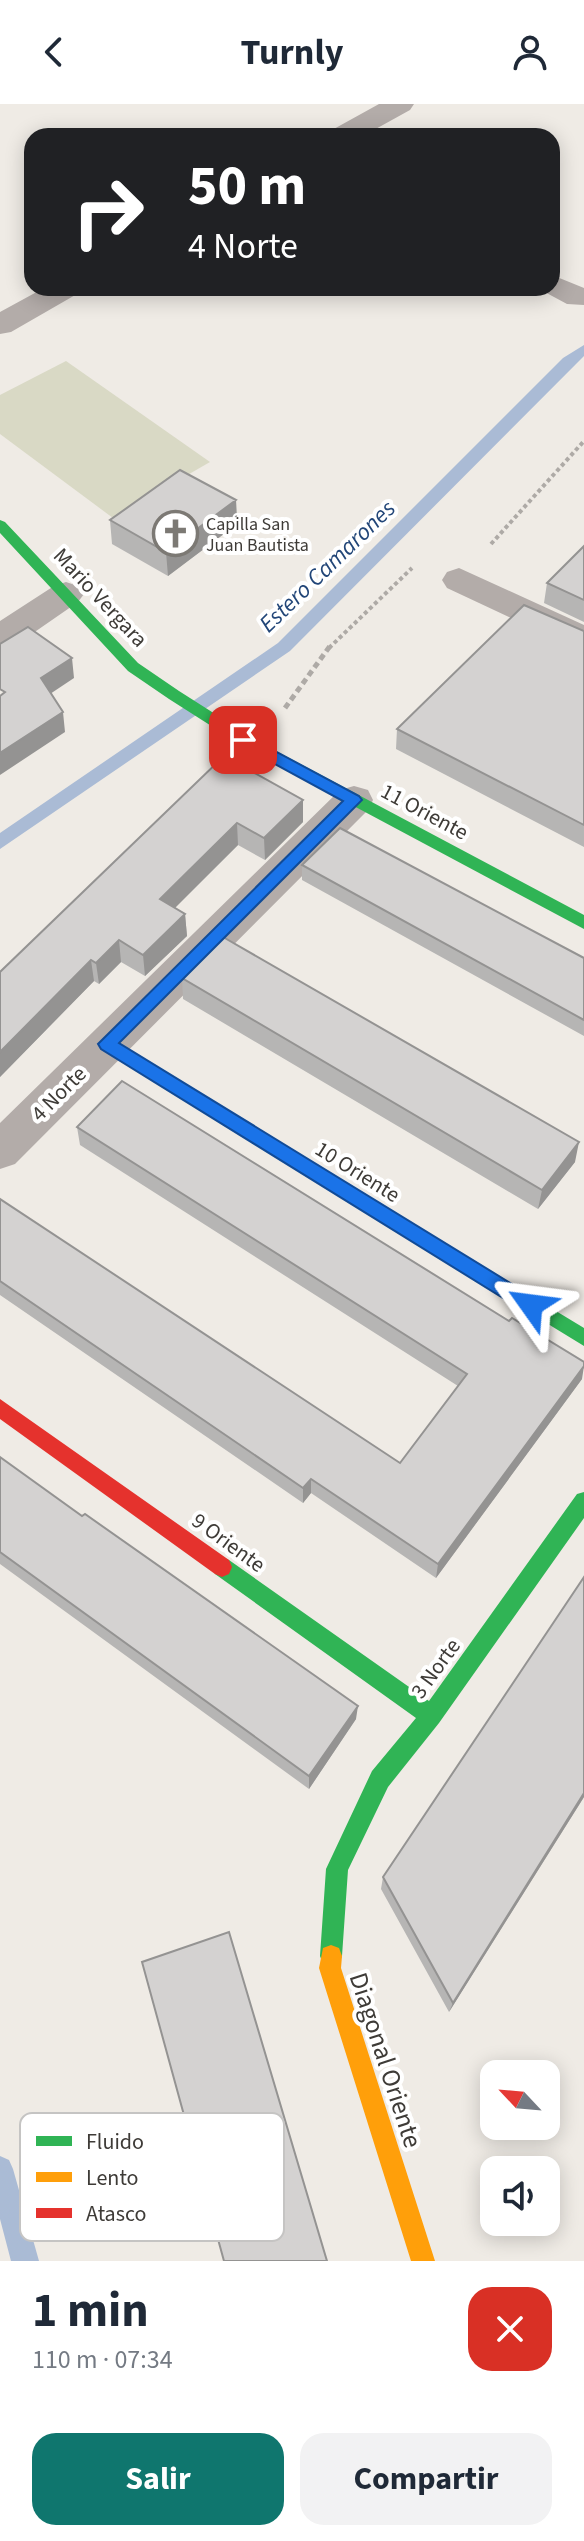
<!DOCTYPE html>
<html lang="es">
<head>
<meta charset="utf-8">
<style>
  body { margin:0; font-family:"Source Sans 3",sans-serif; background:#f2f2f3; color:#1f2937; height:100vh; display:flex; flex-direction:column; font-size:30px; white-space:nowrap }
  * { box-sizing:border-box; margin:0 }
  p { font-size:26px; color:#747a83 }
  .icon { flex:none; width:44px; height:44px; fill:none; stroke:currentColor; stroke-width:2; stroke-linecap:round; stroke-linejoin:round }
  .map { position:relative; height:2157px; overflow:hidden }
  .panel { display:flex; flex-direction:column; background:#fff; flex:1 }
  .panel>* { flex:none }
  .top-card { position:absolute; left:24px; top:24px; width:536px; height:168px; border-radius:24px; box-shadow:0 4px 20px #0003; background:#202124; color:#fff; overflow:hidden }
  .needle { width:52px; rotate:296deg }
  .tools { position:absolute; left:480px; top:1956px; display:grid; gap:16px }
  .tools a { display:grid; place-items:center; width:80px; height:80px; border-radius:16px; background:#fff; box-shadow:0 4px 20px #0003; font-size:40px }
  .pin { position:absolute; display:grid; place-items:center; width:68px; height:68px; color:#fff; margin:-34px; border-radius:16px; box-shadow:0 4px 12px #0006 }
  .me { position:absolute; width:88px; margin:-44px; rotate:301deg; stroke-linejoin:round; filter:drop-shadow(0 0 6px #0008) }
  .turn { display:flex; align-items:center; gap:28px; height:168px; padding:0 32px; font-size:36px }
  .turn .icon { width:104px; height:104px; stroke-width:2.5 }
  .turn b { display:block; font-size:56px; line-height:68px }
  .round { display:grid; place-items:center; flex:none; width:84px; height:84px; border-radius:24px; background:#f2f2f3 }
  .overview { display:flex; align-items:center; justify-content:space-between; height:136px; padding:0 32px }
  h1 { font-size:48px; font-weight:700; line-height:60px }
  .primary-button { display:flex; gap:16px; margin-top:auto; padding:16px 32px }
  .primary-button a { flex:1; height:92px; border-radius:24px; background:#0f766e; color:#fff; font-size:32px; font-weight:700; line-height:92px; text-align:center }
  .primary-button a+a { background:#f2f2f3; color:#1f2937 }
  header { display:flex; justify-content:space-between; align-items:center; height:104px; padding:0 32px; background:#fff; font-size:36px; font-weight:700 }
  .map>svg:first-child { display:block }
  .green { fill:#d9d9c5 }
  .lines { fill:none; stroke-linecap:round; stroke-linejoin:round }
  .stream { fill:#aabbd5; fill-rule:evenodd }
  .path-far1 { stroke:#aeaaa6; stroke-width:4; stroke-dasharray:4 3; stroke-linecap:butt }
  .path { stroke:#aeaaa6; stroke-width:5; stroke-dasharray:6 4; stroke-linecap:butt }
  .street { fill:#b3aca9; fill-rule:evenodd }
  .fast { fill:#30b455; fill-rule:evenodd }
  .slow { fill:#ff9f0a; fill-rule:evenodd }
  .jam { fill:#e5322d; fill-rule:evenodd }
  .wall { fill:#b6b5b4 }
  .shaded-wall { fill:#949392 }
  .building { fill:#d4d2d1; stroke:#949392; stroke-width:2 }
  .route { fill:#1a73e8; stroke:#114b97; stroke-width:2 }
  .labels { text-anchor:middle; stroke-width:8; stroke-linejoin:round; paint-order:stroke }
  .far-poi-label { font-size:18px; fill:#3e3b37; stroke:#fff; text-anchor:start }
  .street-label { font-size:22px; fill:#3e3b37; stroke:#fff }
  .water-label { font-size:24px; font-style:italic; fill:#224678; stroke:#fff }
  .near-street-label { font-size:26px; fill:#3e3b37; stroke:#fff }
  .key { fill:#fff; stroke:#c5c4c3; stroke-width:2 }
  .key-label { font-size:22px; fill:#3e3b37 }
</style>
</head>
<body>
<header><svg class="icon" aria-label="back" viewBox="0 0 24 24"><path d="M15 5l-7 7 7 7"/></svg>Turnly<svg class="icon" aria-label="person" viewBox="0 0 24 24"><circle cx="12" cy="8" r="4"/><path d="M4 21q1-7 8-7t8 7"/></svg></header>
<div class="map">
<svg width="584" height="2157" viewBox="0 0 584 2157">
  <rect width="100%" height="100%" fill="#efebe5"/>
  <path class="green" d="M66 257 210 358 113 414 0 330V291Z"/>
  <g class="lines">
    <path class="stream" d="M584 241V252L290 547 0 745V729L278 539 563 254Z
      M0 2052 9 2056 13 2065 39 2157H11L0 2115Z"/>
    <path class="path-far1" d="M491 440 584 337
      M329 544 412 464"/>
    <path class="path" d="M285 604 330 542"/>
    <path class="street" d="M379 0H414L410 6 363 32H328L332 26Z
      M552 171 584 184V201L567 200 541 186 540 184H552Z
      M44 184H81L77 190 11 228 0 230V208Z
      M459 464 584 521V548L447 484 442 476 447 468Z
      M66 478 78 482 84 490 78 498 13 543 0 546V517L54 482Z
      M354 682 368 686 373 696 368 706 15 1060 0 1065V1019L340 686Z"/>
    <path class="fast" d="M0 416 5 418 138 559 179 587 259 638 584 811V825L249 646 169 595 128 567 0 429Z
      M399 1112 584 1224V1242L393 1125 390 1120 393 1115Z
      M584 1388V1414L439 1619 388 1683 348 1766 342 1852 339 1860 331 1863 323 1860 320 1852 326 1765 372 1667 416 1614 215 1470 212 1463 215 1456 222 1453 229 1456 429 1597 577 1390Z"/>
    <path class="slow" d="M331 1841 339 1844 342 1852 341 1864 435 2157H411L319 1864 323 1844Z"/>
    <path class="jam" d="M107 933 405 1115 408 1120 405 1125 399 1128 393 1125 101 945 98 940Z
      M0 1295 229 1456 232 1463 229 1470 222 1473 215 1470 0 1315Z"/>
  </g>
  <path class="wall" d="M236 396 237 420 168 472 112 440 110 416Z
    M584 442V518L544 499 547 479Z
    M584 527V743L396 645 397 625Z
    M224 652 303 718 265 756 238 741 174 804 185 810 187 832 145 872 121 858 99 880 94 877 0 973V868Z
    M302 761 584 854V932L302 776Z
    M182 874 575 1058 538 1105 183 895Z
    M77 1023 582 1275 436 1474 311 1389 303 1399 0 1191V1095L400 1359 458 1282 80 1041Z
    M0 1353 356 1615 309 1685 0 1460Z
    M584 1693 449 1908 381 1785 383 1773Z"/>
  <path class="shaded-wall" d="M236 396 237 420 168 472 166 448Z
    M72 554 74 574 44 594 41 574Z
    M63 608 65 628 0 671V649Z
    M303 696V718L265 756 264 734Z
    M237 719 238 741 162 817 160 795Z
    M185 810 187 832 145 872 143 851Z
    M119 836 121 858 99 880 96 859Z
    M91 856 94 877 0 973V948Z
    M579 1038 575 1058 538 1105 542 1086Z
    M584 1262 582 1275 436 1474 438 1460Z
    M311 1375V1389L303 1399V1384Z
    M358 1602 356 1615 309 1685V1672Z
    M584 1689V1693L449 1908 453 1899Z"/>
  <path class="building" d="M180 366 236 396 166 448 110 416Z
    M584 442V496L547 479Z
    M524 501 584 527V721L397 625Z
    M28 523 72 554 41 574 63 608 0 649V592L5 588 0 585V540Z
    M224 652 303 696 264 734 237 719 160 795 185 810 143 851 119 836 96 859 91 856 0 948V868Z
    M340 724 584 854V916L302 761Z
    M223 833 579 1038 542 1086 182 874Z
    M122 977 509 1217 512 1214 584 1258V1262L438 1460 311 1375 303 1384 0 1177V1095L400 1359 467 1270 77 1023Z
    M0 1353 82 1412 85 1410 358 1602 309 1672 0 1448Z
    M584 1473V1689L453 1899 383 1773Z
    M229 1828 327 2157H224L142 1858Z"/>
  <path class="route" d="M243 630 359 692 362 696 119 939 538 1196 540 1201 538 1207 531 1210 524 1207 101 945 98 940 343 697 238 640V632Z"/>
  <defs>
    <symbol id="church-ring" viewBox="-11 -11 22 22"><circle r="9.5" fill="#fff" stroke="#7c7974" stroke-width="1.5"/><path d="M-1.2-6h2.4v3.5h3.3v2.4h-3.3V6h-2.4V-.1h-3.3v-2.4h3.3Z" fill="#7c7974"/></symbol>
  </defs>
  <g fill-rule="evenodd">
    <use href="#church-ring" x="150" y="404" width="51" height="51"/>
  </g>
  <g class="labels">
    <g class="far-poi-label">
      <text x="206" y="426">Capilla San<tspan x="206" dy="21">Juan Bautista</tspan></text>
    </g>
    <g class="street-label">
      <text transform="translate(101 493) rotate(47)" y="8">Mario Vergara</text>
      <text transform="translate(425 707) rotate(28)" y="8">11 Oriente</text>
      <text transform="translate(58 989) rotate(-45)" y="8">4 Norte</text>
      <text transform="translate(358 1067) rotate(32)" y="8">10 Oriente</text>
      <text transform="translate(229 1438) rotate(36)" y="8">9 Oriente</text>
      <text transform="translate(435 1564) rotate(-54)" y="8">3 Norte</text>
    </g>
    <g class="water-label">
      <text transform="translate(327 462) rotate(-44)" y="8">Estero Camarones</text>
    </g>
    <g class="near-street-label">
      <text transform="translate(386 1956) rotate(72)" y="9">Diagonal Oriente</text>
    </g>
  </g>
  <rect x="20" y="2009" width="264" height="128" rx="12" class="key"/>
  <rect x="36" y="2032" width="36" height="10" fill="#30b455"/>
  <rect x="36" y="2068" width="36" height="10" fill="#ff9f0a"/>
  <rect x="36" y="2104" width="36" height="10" fill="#e5322d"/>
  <g class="key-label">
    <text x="86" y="2045">Fluido</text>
    <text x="86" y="2081">Lento</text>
    <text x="86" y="2117">Atasco</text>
  </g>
</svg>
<div class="tools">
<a><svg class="needle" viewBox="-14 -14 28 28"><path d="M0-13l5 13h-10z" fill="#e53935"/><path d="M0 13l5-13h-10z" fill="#747a83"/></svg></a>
<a><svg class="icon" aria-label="sound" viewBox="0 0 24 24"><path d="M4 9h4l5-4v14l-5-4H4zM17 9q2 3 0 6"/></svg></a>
</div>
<div class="pin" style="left:243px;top:636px;background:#d93025"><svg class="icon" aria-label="arrive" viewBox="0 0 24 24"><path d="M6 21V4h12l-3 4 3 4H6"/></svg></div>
<svg class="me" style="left:531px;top:1201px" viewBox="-20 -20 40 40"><path d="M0-17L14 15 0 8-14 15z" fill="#1a73e8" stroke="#fff" stroke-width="4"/></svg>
<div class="top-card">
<div class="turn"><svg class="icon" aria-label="right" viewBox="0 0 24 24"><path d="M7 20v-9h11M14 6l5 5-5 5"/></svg><div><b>50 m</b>4 Norte</div></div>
</div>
</div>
<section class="panel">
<div class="overview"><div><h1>1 min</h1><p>110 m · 07:34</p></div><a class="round" style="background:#d93025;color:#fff"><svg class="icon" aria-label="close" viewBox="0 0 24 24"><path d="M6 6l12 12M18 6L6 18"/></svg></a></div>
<div class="primary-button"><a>Salir</a><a>Compartir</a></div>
</section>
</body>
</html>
